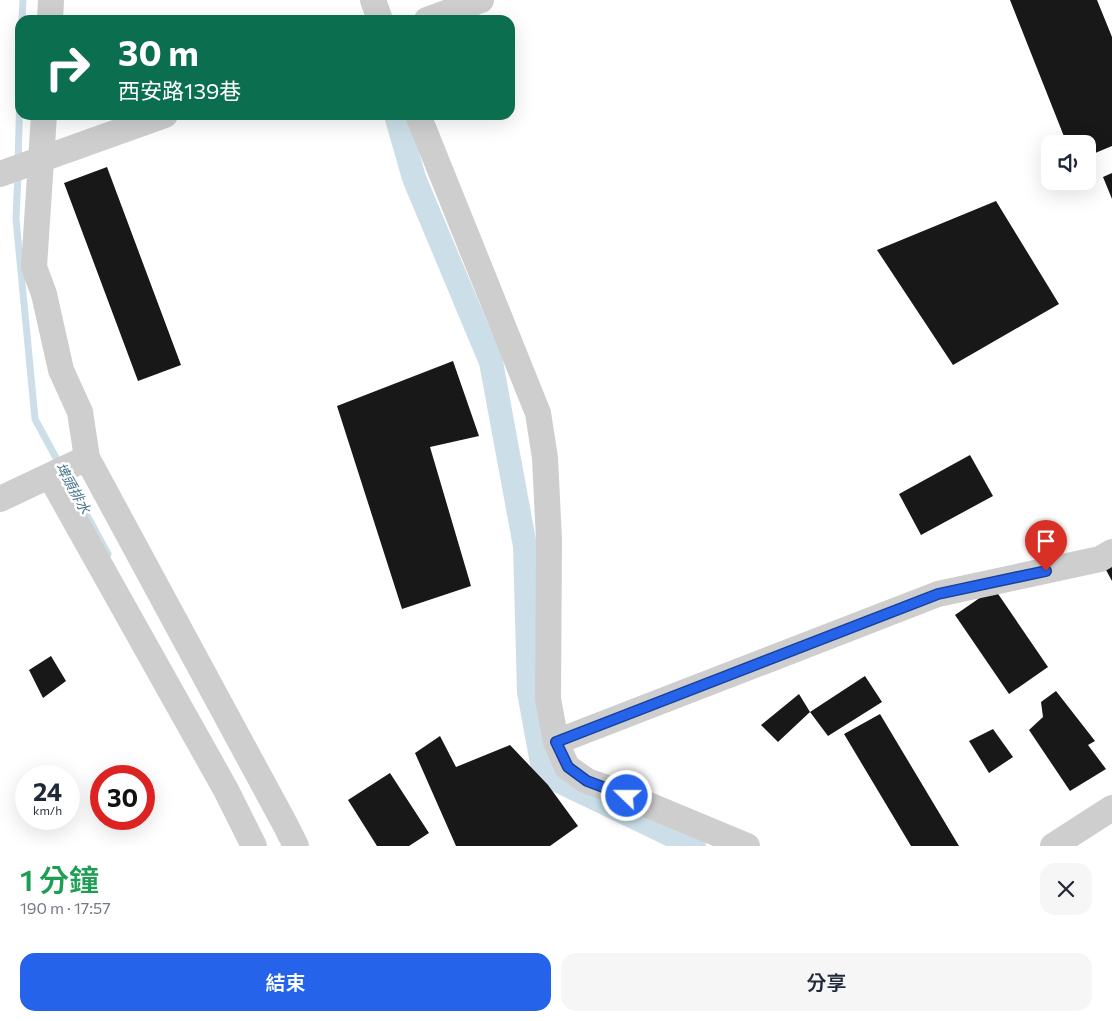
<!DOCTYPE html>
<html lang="zh-TW">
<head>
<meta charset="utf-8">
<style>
  body { margin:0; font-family:Commissioner,"Noto Sans TC",sans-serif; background:#f6f6f7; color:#1f2937; height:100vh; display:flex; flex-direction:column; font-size:19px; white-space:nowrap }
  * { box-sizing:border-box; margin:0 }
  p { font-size:16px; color:#747a83 }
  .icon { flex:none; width:28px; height:28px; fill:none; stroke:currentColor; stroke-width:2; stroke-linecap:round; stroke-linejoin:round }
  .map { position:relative; height:846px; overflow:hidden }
  .side { display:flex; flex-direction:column; background:#fff; flex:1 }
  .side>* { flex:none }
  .guide { position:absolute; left:15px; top:15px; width:500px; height:105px; border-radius:15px; box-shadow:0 5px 20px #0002; background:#0b6e4f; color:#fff; overflow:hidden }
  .buttons { position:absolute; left:1041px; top:135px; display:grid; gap:10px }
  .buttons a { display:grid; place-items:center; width:55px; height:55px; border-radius:10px; background:#fff; box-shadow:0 5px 20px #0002; font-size:25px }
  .speed { position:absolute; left:15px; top:765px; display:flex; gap:10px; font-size:25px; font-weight:700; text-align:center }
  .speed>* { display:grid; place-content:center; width:65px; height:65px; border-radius:50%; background:#fff; box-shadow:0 5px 20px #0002; line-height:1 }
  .speed small { font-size:12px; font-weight:400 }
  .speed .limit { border:8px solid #d22; background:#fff; color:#111 }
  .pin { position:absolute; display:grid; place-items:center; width:42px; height:42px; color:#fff; margin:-51px -21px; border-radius:50% 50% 50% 0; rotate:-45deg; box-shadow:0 0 5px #0007 }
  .pin .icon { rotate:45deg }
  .me { position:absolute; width:55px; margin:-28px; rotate:292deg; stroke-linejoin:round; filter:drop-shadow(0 0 4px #0008) }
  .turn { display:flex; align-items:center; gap:18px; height:105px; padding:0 20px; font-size:22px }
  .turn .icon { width:65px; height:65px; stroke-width:2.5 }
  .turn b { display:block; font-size:35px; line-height:42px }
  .round { display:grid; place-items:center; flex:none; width:52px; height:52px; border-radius:15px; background:#f6f6f7 }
  .summary { display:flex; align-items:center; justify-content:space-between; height:85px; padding:0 20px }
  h1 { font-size:30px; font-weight:600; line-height:38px; color:#1e9e55 }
  .primary-button { display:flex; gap:10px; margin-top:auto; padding:10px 20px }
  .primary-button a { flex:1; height:58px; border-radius:15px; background:#2563eb; color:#fff; font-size:20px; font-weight:600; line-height:58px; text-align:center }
  .primary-button a+a { background:#f6f6f7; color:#1f2937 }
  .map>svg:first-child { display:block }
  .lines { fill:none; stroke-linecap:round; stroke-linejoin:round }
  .stream { stroke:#ccdfe8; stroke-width:7 }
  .canal { stroke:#ccdfe8; stroke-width:24 }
  .building { fill:#181818 }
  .minor { stroke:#cecece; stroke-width:26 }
  .route-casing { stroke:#184099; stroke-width:12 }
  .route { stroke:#2563eb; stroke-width:9 }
  .labels { text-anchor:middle; stroke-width:5; stroke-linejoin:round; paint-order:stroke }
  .water-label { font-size:14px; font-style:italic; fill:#46768c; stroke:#fff }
</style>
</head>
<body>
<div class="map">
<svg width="1112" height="846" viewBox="0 0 1112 846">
  <rect width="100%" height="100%" fill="#fff"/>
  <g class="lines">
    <path class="stream" d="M22 20 23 0
      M18 163 20 92
      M18 174 16 219 35 419 108 554"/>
    <path class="canal" d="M396 115 414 178 491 362 525 546 529 692 544 774 694 846"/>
  </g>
  <path class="building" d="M1010 0H1097L1112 37V146L1088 156V144H1067Z
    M107 167 181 365 138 381 64 183Z
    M1112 173V199L1103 177Z
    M996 201 1059 304 953 365 877 250Z
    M453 361 479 436 430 447 471 586 402 609 337 406Z
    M970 455 993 496 921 535 899 494Z
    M1112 552V581L1100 559Z
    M994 588 1048 667 1009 694 955 615Z
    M51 656 66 681 43 698 29 670Z
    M865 676 882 702 828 736 810 712Z
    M1056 691 1095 741 1088 745 1106 769 1070 791 1029 730 1043 717 1041 702Z
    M799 694 810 712 778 742 761 725Z
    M880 714 959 846H911L844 734Z
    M993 729 1013 757 989 773 969 741Z
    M440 736 456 767 510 745 548 785 578 826 550 846H456L415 753Z
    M390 773 429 833 409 846H377L348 800Z"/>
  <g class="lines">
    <path class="minor" d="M373 0 380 20
      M50 20 51 0
      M427 20 481 0
      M44 115 34 267 44 294 61 370 80 412 87 458 286 826 296 846
      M418 115 538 413 545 458 549 540 548 699 556 742 567 767 587 781 610 789 747 846
      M0 174 165 115
      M50 476 226 790 254 846
      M0 499 87 458
      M556 742 938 594 1100 559 1112 552
      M1053 846 1112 808"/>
  </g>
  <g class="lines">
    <defs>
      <path id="route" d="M627 796 587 781 568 767 556 742 938 594 1046 571"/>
    </defs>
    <use href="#route" class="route-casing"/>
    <use href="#route" class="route"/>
  </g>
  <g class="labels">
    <g class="water-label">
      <text transform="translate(73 488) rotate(61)" y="5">埤頭排水</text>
    </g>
  </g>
</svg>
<div class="buttons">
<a><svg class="icon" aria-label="sound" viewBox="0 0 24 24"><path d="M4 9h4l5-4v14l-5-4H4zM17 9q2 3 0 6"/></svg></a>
</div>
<div class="speed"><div>24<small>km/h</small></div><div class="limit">30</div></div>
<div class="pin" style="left:1046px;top:571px;background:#d93025"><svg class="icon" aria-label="arrive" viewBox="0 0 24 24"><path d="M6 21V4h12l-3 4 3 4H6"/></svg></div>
<svg class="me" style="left:627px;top:796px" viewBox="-20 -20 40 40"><circle r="17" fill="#2563eb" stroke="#fff" stroke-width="3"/><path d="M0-11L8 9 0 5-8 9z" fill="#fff"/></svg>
<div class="guide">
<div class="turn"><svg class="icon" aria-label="right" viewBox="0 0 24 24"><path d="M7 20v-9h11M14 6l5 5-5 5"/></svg><div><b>30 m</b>西安路139巷</div></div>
</div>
</div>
<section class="side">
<div class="summary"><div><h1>1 分鐘</h1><p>190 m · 17:57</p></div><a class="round"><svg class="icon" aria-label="close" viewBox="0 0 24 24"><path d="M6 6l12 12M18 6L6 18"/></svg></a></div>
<div class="primary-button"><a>結束</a><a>分享</a></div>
</section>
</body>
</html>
